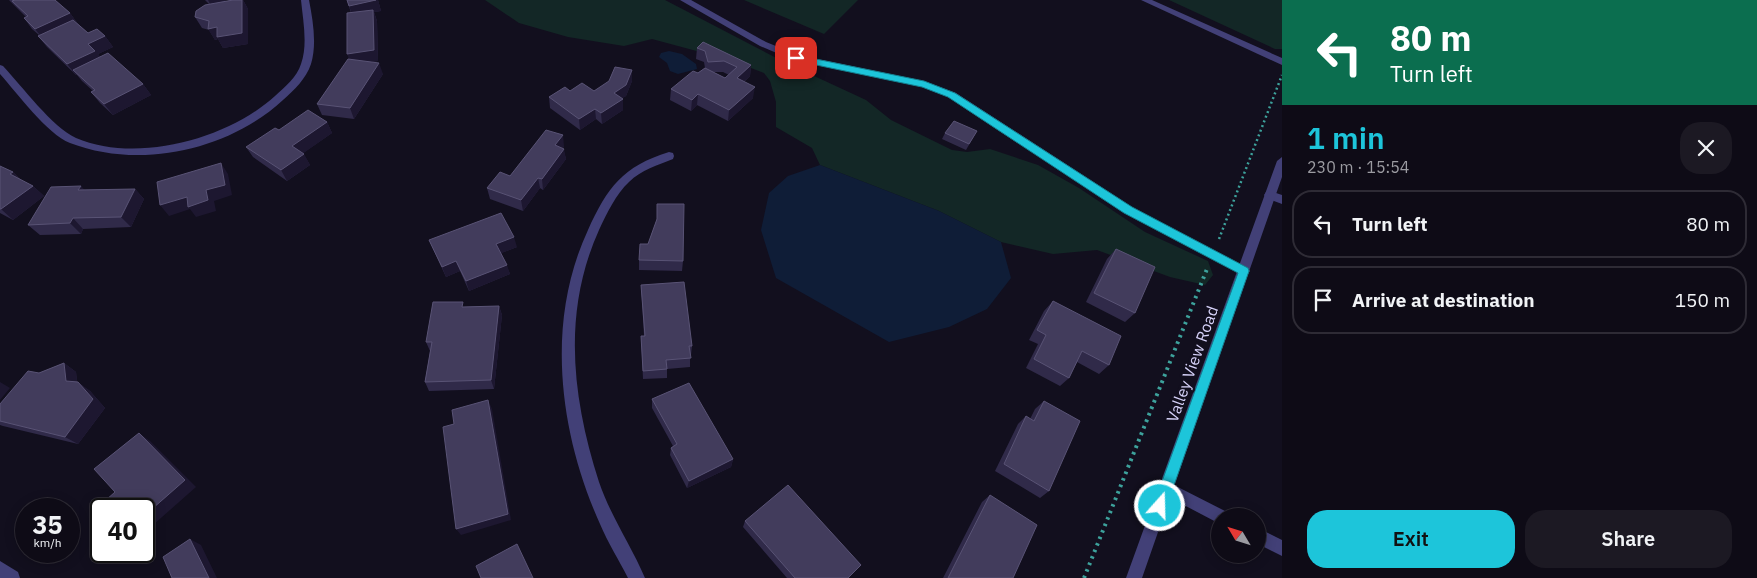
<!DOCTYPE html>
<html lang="en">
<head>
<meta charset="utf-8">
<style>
  body { margin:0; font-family:"IBM Plex Sans",sans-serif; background:#1c1923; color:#f1f3f6; height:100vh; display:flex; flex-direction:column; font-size:19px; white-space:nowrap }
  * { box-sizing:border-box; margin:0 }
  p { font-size:16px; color:#9b9ba1 }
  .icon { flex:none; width:28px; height:28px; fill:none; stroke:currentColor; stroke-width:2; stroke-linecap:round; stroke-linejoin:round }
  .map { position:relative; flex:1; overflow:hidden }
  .panel { display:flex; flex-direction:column; background:#0e0b16; width:475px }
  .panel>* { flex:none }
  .banner { background:#0b6e4f; color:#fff; overflow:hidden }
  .needle { width:32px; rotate:308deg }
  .fabs { position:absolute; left:1211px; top:508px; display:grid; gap:10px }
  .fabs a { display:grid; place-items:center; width:55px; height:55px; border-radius:50%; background:#0e0b16; box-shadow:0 2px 12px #0003,0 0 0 1px #2e2b35; font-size:25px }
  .speed { position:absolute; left:15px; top:498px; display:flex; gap:10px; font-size:25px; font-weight:700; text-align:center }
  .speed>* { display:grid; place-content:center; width:65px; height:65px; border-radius:50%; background:#0e0b16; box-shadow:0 2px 12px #0003,0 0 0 1px #2e2b35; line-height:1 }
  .speed small { font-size:12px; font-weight:400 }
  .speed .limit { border:2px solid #111; border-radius:8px; background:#fff; color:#111 }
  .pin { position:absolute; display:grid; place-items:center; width:42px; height:42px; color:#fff; margin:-21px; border-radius:10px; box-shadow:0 2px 8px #0006 }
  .me { position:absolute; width:55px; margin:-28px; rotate:20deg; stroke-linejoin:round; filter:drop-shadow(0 0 4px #0008) }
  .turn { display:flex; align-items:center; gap:18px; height:105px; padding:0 25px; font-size:22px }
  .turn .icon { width:65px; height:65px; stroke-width:2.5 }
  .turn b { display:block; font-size:35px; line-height:42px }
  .round { display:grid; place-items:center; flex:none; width:52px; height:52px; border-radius:20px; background:#1c1923 }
  .headline { display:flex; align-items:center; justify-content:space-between; height:85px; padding:0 25px }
  h1 { font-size:30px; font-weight:600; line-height:38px; color:#1dc5da }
  .cta { display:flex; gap:10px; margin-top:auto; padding:10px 25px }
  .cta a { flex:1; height:58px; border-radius:20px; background:#1dc5da; color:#111; font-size:20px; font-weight:600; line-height:58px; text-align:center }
  .cta a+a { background:#1c1923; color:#f1f3f6 }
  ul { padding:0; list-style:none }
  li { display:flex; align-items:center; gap:15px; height:68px; margin:0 10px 8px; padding:0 15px; border:2px solid #2e2b35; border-radius:20px }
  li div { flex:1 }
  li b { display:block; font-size:19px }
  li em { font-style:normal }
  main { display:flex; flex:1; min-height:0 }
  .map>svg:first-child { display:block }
  .green { fill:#132726 }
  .water { fill:#0f1d37 }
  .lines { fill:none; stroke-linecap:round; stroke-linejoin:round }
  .path-far1 { stroke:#3da29c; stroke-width:2.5; stroke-dasharray:2 3; stroke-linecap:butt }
  .path { stroke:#3da29c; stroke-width:4; stroke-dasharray:2.5 4.5; stroke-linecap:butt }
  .service { fill:#424077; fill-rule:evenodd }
  .minor { fill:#424077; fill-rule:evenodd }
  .tertiary { fill:#424077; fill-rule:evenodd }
  .wall { fill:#302a49; fill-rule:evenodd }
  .shaded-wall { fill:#1d1730 }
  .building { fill:#423c5c; stroke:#595375 }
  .route { fill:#1dc5da; stroke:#13808e }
  .labels { text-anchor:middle; stroke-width:5; stroke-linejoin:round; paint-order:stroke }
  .street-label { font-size:16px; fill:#d6d2f9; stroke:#120f1e }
</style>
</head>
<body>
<main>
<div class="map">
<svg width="1282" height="578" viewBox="0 0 1282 578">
  <rect width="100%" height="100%" fill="#120f1e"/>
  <path class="green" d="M485 0H665L784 62 866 100 891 120 952 150 967 152 990 149 1038 165 1079 188 1145 232 1208 261 1213 275 1205 285 1170 277 1097 250 1053 254 1001 242 939 211 820 165 812 148 776 127V102L770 81 764 73 730 60 652 39 624 46 568 37 519 23Z
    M744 0H858L824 34Z
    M1169 0H1282V49H1275Z"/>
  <path class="water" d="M669 51 682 54 696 64 697 69 678 74 670 71 667 63 659 57 661 53Z
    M820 165 939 211 1001 242 1011 278 987 309 949 327 889 342 776 278 761 230 769 193 788 176Z"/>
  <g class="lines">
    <path class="path-far1" d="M1219 239 1282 75"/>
    <path class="path" d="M1084 578 1207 269"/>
    <path class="service" d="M680 0H691L766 42 798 55 924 81 956 93 1132 207 1248 268 1250 271 1248 274H1240L1124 213 948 97 922 87 793 60 760 46Z
      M1141 0H1152L1282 58V65Z"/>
    <path class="minor" d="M301 0H309C313 21 317 44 311 64 306 79 294 90 283 100 229 150 140 170 70 143 47 134 17 93 0 74V65L3 66C22 86 52 127 76 138 137 164 228 139 275 96 285 87 297 77 301 64 308 44 303 21 301 0Z
      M669 152 673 153 674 156 673 159C658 165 641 170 629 182 616 194 607 213 599 230 562 312 572 398 599 482 611 517 631 545 645 578H628C619 560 608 543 600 524 559 433 545 322 588 230 607 188 623 166 669 152Z
      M1270 191 1282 195V204L1266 198 1264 195 1266 192Z
      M1166 481 1225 511 1228 516H1220V524L1161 493 1159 488 1161 483Z
      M1258 528 1282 540V556L1258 544Z"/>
    <path class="tertiary" d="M1282 157V177L1142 578H1126L1277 161Z
      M0 561 18 572 20 578H0Z"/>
  </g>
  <path class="wall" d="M9 0H55L70 13 78 24 88 33 105 36 113 47 98 54 100 57 143 84 151 95 113 115 100 103 91 92 93 91 82 81 77 75H76L47 47 38 36 39 35 32 29 24 18 26 17Z
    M205 0H226L221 2 233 0H243L248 9V44L223 48 218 39 215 40 209 30 202 28 195 17 209 4Z
    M347 0H378L381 11 374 12 377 21 378 61 371 62 383 74 354 119 322 115 317 104 349 59 351 13Z
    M697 48 751 65 750 76 744 82 753 98 728 121 697 105 691 111 670 100 671 89 705 68 704 62 696 59ZM713 72H723L729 75 725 78Z
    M632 70V81L626 96 622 98 623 110 602 124 596 119 580 130 550 108 549 97 570 91H594Z
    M327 122 332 133 303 153 310 165 287 181 253 157 246 147 279 130Z
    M977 131 966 150 942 139 945 133Z
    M564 146 563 148 566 159 543 190 540 188 523 211 490 199 487 188Z
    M0 166 13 172 21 180 33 186 44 196 13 220 0 213Z
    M135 189 144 199 131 227 83 229 81 234 40 235 28 225 85 190Z
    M657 219 683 261 682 271 639 270V260L648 244Z
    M429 240 517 247 501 253 510 274 469 291 460 271 446 277Z
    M1116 249 1135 313 1125 322 1086 302 1107 259Z
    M641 285 692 346 691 355H690V367L667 369V378L643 379 641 336H644Z
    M1053 301 1109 365 1099 374 1077 362 1069 378 1060 386 1026 368 1038 344 1029 340 1044 311Z
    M499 306 502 315 494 389 429 391 425 382 430 351 426 342 464 307Z
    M64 363 76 372 77 382 90 391 105 408 78 444 3 426 0 425V404L39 373Z
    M652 399 733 459 731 467 687 488 670 455 671 448 673 446 652 408Z
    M1044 401 1049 491 1040 498 995 471 1018 424 1026 416 1030 419 1035 409Z
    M990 495 1013 578H943L982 502Z
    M745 521 848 578H787L743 527Z"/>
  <path class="shaded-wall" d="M208 0H226L211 6Z
    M242 0H243L248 9V44L223 48 218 39 215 40 208 29 217 27Z
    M376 0H378L381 11 374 12 377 21 378 61 351 65 347 54 353 17 349 6Z
    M70 13 78 24 44 40 35 29Z
    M105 36 113 47 98 54 104 62 73 70 77 75H76L67 64 88 44Z
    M379 63 383 74 354 119 350 108Z
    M751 65 750 76 735 89 737 78Z
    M632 70V81L626 96 614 104V93Z
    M143 84 151 95 113 115 104 104Z
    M755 87 753 98 728 121 729 110Z
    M698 94 697 105 691 111 692 100Z
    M623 99V110L602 124 601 113Z
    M595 109 596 119 580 130 579 119Z
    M327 122 332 133 298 157 292 146Z
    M563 135 564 146 556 156 555 145Z
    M564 149 566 159 543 190 542 179Z
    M304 154 310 165 287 181 281 170Z
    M221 163 228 174 232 195 214 201 216 211 196 217 190 209 169 216 160 205 206 190Z
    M13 172 24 183 10 174Z
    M538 178 540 188 523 211 521 200Z
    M33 186 44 196 13 220 1 209Z
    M81 186 90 196 78 190Z
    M135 189 144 199 131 227 121 217Z
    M73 218 83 229 81 234 70 223Z
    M514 237 517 247 499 254 496 244Z
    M456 261 460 271 446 277 442 267Z
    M507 265 510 274 469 291 466 281Z
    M499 306 502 315 494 389 491 380Z
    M64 363 76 372 78 389 66 381Z
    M0 382 10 388 0 400Z
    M78 382 90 391 105 408 78 444 65 437Z
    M488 400 492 409 511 520 461 535 456 529Z
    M139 433 150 441 196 487 144 533V516Z
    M733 459 731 467 687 488 689 481Z
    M190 539 201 545 217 578H209Z"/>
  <path class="building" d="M15 0H55L70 13 35 29 24 18 28 16 12 1Z
    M233 0H242V33L217 37V27L208 29 209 21 195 17 196 11 205 5Z
    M347 0H376L349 6Z
    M373 10 374 50 347 54V13Z
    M73 20 88 33 97 29 105 36 88 44 95 51 67 64 38 36Z
    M703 42 751 65 737 78 755 87 729 110 698 94 692 100 671 89 693 71 698 73 705 68 725 78 737 67 724 61 708 62 705 51 697 48Z
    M108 53 143 84 104 104 91 92 95 90 73 70Z
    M348 59 379 63 350 108 317 104Z
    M615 67 632 70 626 85 614 93 623 99 601 113 595 109 579 119 549 97 565 87 570 91 582 83 594 91 609 81Z
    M308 110 327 122 292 146 304 154 281 170 246 147 275 128 279 130Z
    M954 121 977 131 969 144 945 133Z
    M546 130 563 135 555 145 564 149 542 179 538 178 521 200 487 188 500 172 510 176Z
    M221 163 225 185 206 190 208 200 188 207 187 197 160 205 157 182Z
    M0 166 13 172 10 174 33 186 1 209H0Z
    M81 186 78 190 135 189 121 217 73 218 70 223 28 225 51 187Z
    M657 204H684L683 261 639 260 640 244H648L657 219Z
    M501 213 514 237 496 244 507 265 466 281 456 261 442 267 429 240Z
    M1116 249 1155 267 1135 313 1094 293Z
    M684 282 692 346H689L691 358 666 360 667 369 643 371 641 336H645L641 285Z
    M1053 301 1121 336 1109 365 1082 351 1069 378 1034 359 1046 335 1037 330Z
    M433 302H463L462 307 499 306 491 380 425 382 432 342H426Z
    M64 363 66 381 78 382 93 399 65 437 0 421V404L28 371 39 373Z
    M689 383 733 459 689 481 671 448 677 444 652 399Z
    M488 400 508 514 456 529 443 427 454 424 452 410Z
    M1044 401 1080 421 1049 491 1004 464 1026 416 1034 421Z
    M139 433 185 480 144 516V509H114L106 500 115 492 94 469Z
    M788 485 861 565 848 578H795L745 521Z
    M990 495 1037 525 1013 578H948Z
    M190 539 209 578H172L163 557Z
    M517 544 533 578H481L476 566Z"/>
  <path class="route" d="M796 55 924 81 955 93 1132 207 1248 268 1249 271 1165 511 1160 513 1155 511 1153 506 1238 273 1124 213 948 97 922 87 792 60V56Z"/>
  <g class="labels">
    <g class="street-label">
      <text transform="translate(1192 364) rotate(-70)" y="6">Valley View Road</text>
    </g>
  </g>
</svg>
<div class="fabs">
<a><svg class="needle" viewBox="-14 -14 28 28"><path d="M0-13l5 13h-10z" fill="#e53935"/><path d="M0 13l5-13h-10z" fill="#9b9ba1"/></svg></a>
</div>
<div class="speed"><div>35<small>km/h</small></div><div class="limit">40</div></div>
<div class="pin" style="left:796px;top:58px;background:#d93025"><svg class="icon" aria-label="arrive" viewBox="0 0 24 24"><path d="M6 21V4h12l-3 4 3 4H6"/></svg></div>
<svg class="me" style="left:1160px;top:506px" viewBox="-20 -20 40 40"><circle r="17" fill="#1dc5da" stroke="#fff" stroke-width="3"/><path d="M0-11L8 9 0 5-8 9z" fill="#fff"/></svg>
</div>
<section class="panel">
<div class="banner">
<div class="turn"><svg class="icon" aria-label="left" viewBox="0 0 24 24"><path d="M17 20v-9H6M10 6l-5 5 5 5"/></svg><div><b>80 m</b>Turn left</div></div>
</div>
<div class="headline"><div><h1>1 min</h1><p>230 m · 15:54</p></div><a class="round"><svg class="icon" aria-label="close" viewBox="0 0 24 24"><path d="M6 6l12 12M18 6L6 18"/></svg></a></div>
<ul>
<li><svg class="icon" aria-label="left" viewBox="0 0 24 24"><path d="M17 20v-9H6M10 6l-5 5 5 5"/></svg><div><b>Turn left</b></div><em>80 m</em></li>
<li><svg class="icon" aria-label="arrive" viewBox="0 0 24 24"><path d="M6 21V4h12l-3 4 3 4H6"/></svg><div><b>Arrive at destination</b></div><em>150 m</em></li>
</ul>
<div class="cta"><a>Exit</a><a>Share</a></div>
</section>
</main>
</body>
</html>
